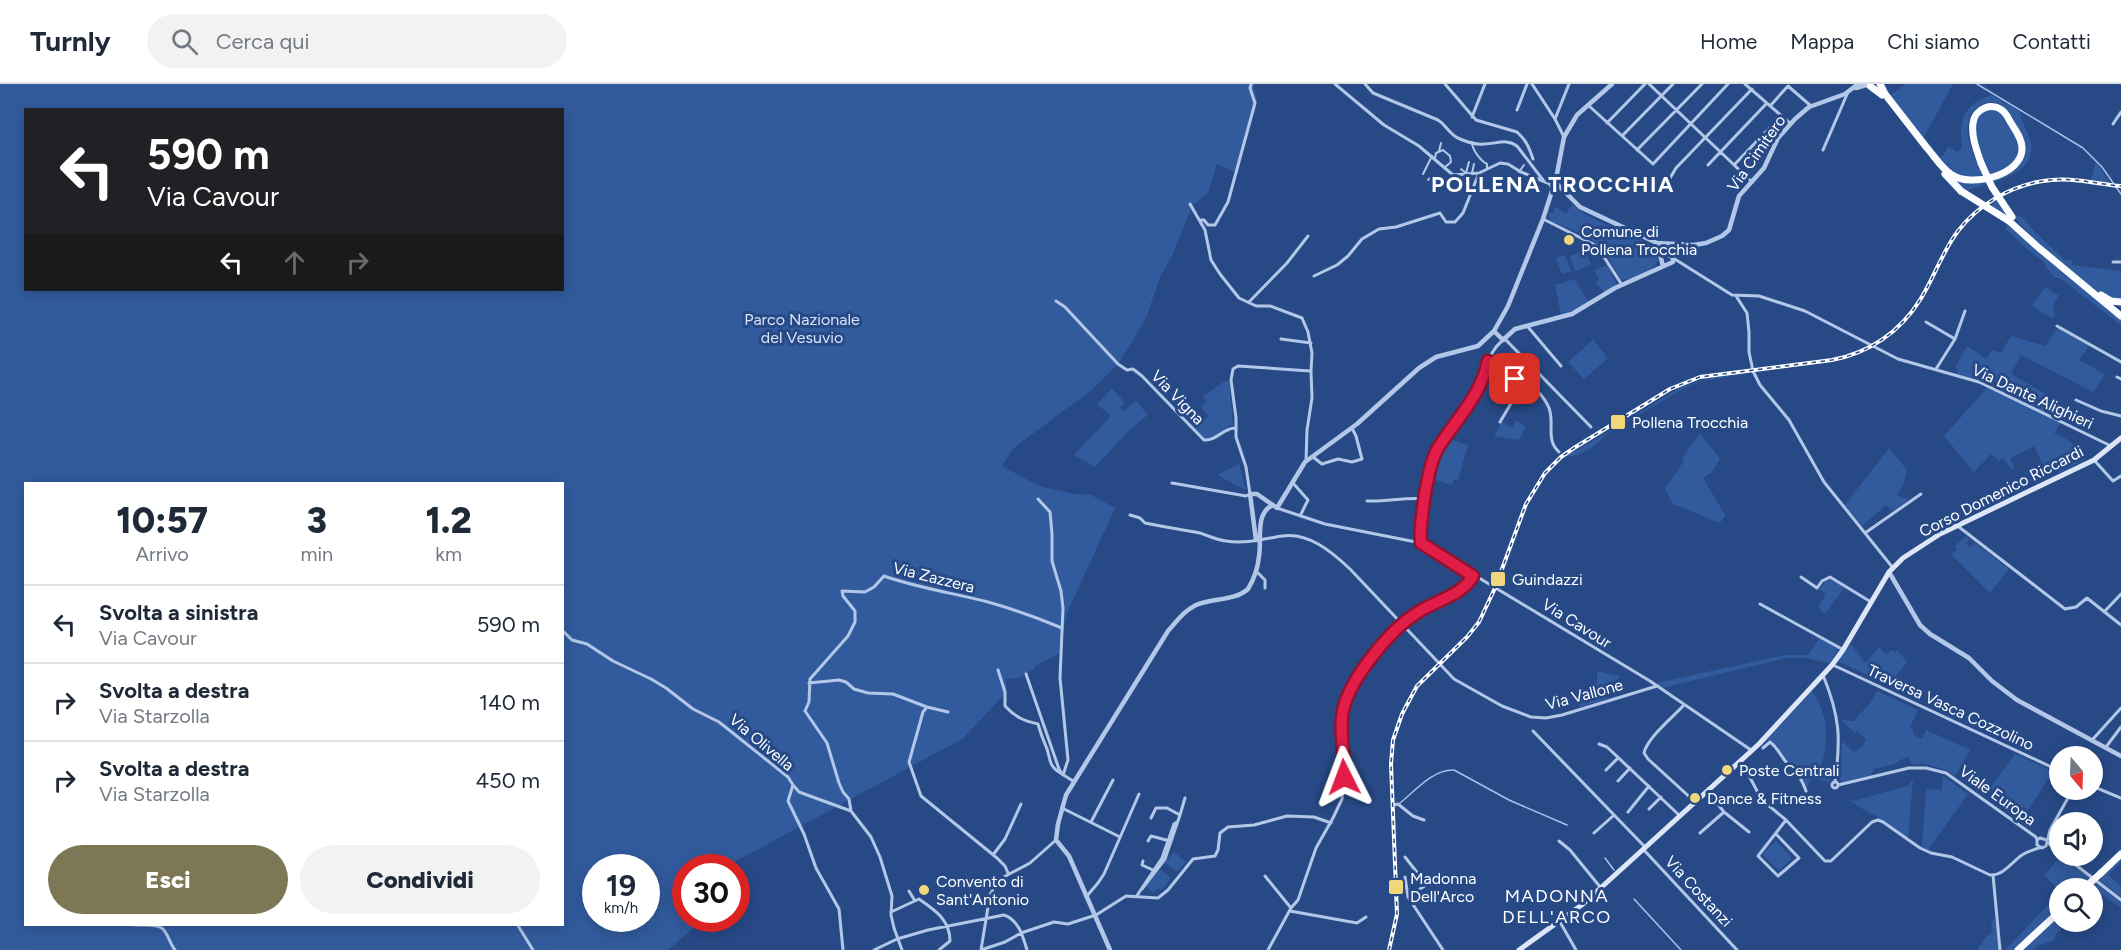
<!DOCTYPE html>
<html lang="it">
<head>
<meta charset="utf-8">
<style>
  body { margin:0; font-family:Figtree,sans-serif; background:#f2f2f3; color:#1f2937; height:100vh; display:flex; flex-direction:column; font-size:22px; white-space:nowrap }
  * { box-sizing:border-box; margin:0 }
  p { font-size:20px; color:#747a83 }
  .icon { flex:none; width:33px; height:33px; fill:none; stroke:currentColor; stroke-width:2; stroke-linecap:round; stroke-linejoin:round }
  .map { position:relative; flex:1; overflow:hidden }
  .drawer { position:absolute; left:24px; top:398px; width:540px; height:444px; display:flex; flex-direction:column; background:#fff; border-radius:0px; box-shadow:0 3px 15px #0003 }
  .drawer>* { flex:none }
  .banner { position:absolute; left:24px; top:24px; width:540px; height:183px; border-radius:0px; box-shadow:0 3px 15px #0003; background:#202124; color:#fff; overflow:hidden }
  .needle { width:39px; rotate:161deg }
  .tools { position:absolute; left:2049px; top:662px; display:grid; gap:12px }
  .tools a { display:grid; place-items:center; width:54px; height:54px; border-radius:50%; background:#fff; box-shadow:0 3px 15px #0003; font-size:30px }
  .speed { position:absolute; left:582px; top:770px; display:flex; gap:12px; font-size:30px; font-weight:700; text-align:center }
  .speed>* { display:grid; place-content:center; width:78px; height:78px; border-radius:50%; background:#fff; box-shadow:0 3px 15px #0003; line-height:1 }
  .speed small { font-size:15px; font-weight:400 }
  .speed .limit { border:9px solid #d22; background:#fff; color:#111 }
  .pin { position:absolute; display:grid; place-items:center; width:51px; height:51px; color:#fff; margin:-26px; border-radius:12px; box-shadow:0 3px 9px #0006 }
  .me { position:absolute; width:66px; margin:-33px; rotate:357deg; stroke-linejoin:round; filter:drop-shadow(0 0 4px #0008) }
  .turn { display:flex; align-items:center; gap:21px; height:126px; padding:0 24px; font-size:27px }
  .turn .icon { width:78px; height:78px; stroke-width:2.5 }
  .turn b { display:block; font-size:42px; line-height:51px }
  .lanes { display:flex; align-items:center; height:57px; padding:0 24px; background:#0003; justify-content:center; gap:30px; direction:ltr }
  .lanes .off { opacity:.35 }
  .eta { display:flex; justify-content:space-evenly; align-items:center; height:102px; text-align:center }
  .eta b { font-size:36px; font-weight:800; line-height:42px }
  .action { display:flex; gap:12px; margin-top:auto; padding:12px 24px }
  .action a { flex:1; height:69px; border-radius:36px; background:#7d7755; color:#fff; font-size:24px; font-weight:800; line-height:69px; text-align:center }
  .action a+a { background:#f2f2f3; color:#1f2937 }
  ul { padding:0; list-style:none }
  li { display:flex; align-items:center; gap:18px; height:78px; padding:0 24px; border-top:2px solid #e0e1e3 }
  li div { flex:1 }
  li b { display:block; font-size:22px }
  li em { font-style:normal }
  header { display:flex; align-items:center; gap:36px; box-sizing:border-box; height:84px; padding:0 30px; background:#fff; border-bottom:2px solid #e0e1e3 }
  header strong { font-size:28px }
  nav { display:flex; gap:33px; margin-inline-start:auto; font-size:21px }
  .search { width:420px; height:54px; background:#f2f2f3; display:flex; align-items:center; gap:15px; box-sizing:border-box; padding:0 21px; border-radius:33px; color:#747a83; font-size:22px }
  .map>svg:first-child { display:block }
  .green { fill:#325b9e; fill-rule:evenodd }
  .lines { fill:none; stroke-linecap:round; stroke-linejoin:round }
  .stream { stroke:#a7c1e9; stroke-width:1.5 }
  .pedestrian { stroke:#b3c7e8; stroke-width:2 }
  .minor { stroke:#b3c7e8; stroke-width:3 }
  .tertiary { stroke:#b3c7e8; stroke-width:4.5 }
  .secondary { stroke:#dde6f7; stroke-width:5 }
  .trunk { stroke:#fafcfe; stroke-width:7 }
  .rail-casing { stroke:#fff; stroke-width:4 }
  .rail { stroke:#274a87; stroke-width:1.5; stroke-dasharray:4.5; stroke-linecap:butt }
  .trunk-bridge { stroke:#fafcfe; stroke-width:7 }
  .route-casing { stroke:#92132f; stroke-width:15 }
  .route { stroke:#e11d48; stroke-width:10 }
  .poi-dot { fill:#f0d779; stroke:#274a87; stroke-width:2 }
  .labels { text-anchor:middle; stroke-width:6; stroke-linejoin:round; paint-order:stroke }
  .street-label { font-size:16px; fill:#fff; stroke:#274a87 }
  .poi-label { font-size:16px; fill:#fff; stroke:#274a87; text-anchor:start }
  .park-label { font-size:16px; fill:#d7e3f7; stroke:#274a87 }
  .neighbourhood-label { font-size:18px; letter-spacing:1.5px; fill:#fff; stroke:#274a87 }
  .district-label { font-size:22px; font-weight:bold; letter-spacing:1.5px; fill:#fff; stroke:#274a87 }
</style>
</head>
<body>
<header>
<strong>Turnly</strong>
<div class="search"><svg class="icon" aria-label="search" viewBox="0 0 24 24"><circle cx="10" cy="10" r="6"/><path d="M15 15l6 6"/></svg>Cerca qui</div>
<nav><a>Home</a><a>Mappa</a><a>Chi siamo</a><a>Contatti</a></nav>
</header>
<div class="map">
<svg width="2121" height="866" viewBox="0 0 2121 866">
  <rect width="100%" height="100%" fill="#274a87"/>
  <path class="green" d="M0 0H1255L1253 2 1257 16 1237 89 1217 80 1208 109 1192 122 1172 172 1160 193 1146 234 1119 279 1093 305 1020 359 1013 365 1002 382 1039 402 1074 410 1091 411 1115 424 1067 529 1063 550 1062 568 1036 581 1035 584 1021 593 1005 595 1007 602 1006 609 962 655 725 783H686V834H705L668 866H0ZM26 26H562V206H26ZM26 399H562V840H26ZM596 783H646V834H596Z
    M1881 0H1885L1891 11 1906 0H1953L1924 53 1940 73 1944 71 1948 62 1957 68 1962 64C1962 59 1961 55 1961 50 1961 28 1972 17 1992 11L2020 28C2021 39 2029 48 2031 60 2036 91 1991 98 1971 105L1966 109 1958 104 1947 91C1961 100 1977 100 1992 94 2000 91 2010 88 2017 82 2032 67 2021 51 2012 36 2009 31 2006 24 2001 21 1991 14 1975 21 1970 32 1963 50 1973 69 1979 85L1984 84C1980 70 1961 27 1988 24 1997 23 2001 29 2005 36 2011 44 2020 54 2020 64 2019 92 1966 99 1947 86 1939 79 1933 69 1927 61 1913 44 1900 28 1886 11Z
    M2096 78 2110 99 2091 96Z
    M2003 113 2014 130 2022 133 2035 148 2066 177 2072 176V181L2121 187V216L2103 212 2067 185 2036 157 2013 132 2008 135 1988 123Z
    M1573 120C1589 136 1615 144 1636 153 1642 156 1651 160 1656 165 1669 181 1632 199 1620 195 1598 152 1591 154 1549 136V128L1553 130 1555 123 1566 129Z
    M2007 140 2043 172 2121 235V241L2061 195 2054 193 2045 182V179L2026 164 2006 145Z
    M1585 166 1591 181 1575 187 1570 172Z
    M1565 171 1571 187 1562 190 1556 174Z
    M1607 181 1617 201 1605 209 1595 198 1599 195 1594 186Z
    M1574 195 1589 219 1561 232 1555 201Z
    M2044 202 2059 212 2053 221 2055 232 2051 234 2032 222 2042 207 2045 205Z
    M2058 244 2090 261 2079 276 2105 290 2093 308 2021 271 2011 290 2053 314 2045 328 1977 295 1957 290 1958 285 1955 284 1967 262 1986 275 1992 266 2001 269 2011 252 2045 262Z
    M1593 256 1608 274 1584 295 1568 278Z
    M1751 289 1703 297 1684 304 1605 351C1598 361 1578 374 1566 372L1617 343 1679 304 1711 294Z
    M1225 297H1229L1233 341H1230L1213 354 1204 355 1190 341 1194 338 1193 335 1201 331 1205 335 1209 332 1201 323 1206 318 1203 312Z
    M1112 304 1125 319 1120 324 1123 328 1136 317 1148 331 1131 344 1095 383 1074 371 1111 332 1097 320Z
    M1987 304 2061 338 2054 349C2066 355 2081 362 2086 375L2059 389 2053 377 2043 381 2034 362 2010 374 2015 384 2012 386 2003 374 1999 377 1991 370 1974 388 1944 352Z
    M1502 337 1512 344 1516 337 1526 342 1519 356 1494 352Z
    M1700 349 1720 375 1711 389 1703 394 1725 431 1720 439 1673 420 1665 405 1684 377 1682 375Z
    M1448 355 1468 361 1458 396 1454 395 1452 401 1432 395 1438 368Z
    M1889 364 1907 386 1904 399 1897 411 1909 416 1892 427 1886 421 1862 442 1845 421Z
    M1239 380 1246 406 1217 391Z
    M1966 452 1969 455 1966 460 1970 464 1975 459 2009 485 1990 509 1951 470 1957 466 1955 462Z
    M1827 496H1832L1844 504 1825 530 1818 523 1826 510 1819 505Z
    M1820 553 1839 565 1830 579 1806 574H1786L1662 604 1656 599 1784 571H1808Z
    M1851 560 1865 579 1879 563 1886 571 1892 566 1894 568 1897 566 1907 578 1889 601 1837 577Z
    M1597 587 1620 592 1607 612 1609 614 1580 623 1577 619 1597 599Z
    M1812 607C1830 633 1829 659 1819 688L1826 691 1830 685 1833 686 1830 698 1812 694 1808 700 1809 706 1801 691 1786 678 1777 662 1767 656Z
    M1877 607 1918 626 1910 643 1914 648 1913 651 1922 655 1926 646 1970 666 1955 692C1944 684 1923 677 1912 681L1909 673 1900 676 1895 680 1874 685 1871 691 1843 698 1840 696 1842 657 1854 668 1863 662 1866 655 1857 647 1855 649 1841 636 1854 637C1864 624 1870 623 1877 607Z
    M2015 670 2059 690V693L2052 690 2025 730 1990 704Z
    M1943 692 1968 710 1928 766 1922 763 1926 705 1942 706Z
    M1913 696 1908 754 1874 730 1872 731 1846 714 1853 717 1907 702Z
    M1776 757 1792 774 1779 787 1762 770Z
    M1174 768 1186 778 1177 788 1165 778Z
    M2060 772 2091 794 2080 804H2060L2059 807 2045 791Z
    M2121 774V778L2108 791 2121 802V813L2098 795Z
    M1160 785 1171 794 1161 806 1158 804 1154 809 1146 803Z
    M2095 798 2121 819V824L2099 809 2093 818 2092 804H2088Z
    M2059 811V823L2014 866H2005C2024 848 2039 828 2059 811Z
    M2059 831 2060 837H2069L2057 849 2054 856 2037 862 2033 866H2021Z
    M1995 834 2000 866H1977L1986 853 1993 847 1991 839Z"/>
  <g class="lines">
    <path class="stream" d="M1977 0 2083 64 2102 83 2121 110
      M1400 719C1415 707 1433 685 1454 686L1509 716 1567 741
      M1605 774 1614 786
      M1634 815 1681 866"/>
    <path class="pedestrian" d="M1472 58C1472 66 1481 77 1487 80V85
      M1439 67 1441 59
      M1435 74 1436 69 1443 66 1450 72 1451 78 1444 84
      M1461 85 1466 89 1469 78
      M1519 88 1524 81
      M1472 89 1474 80
      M1423 90 1432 72
      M1428 96 1432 92 1447 98"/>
    <path class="minor" d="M1335 0 1384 41 1419 62 1453 91 1479 89 1500 79 1508 80 1521 88 1550 100
      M1365 0 1373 9 1438 36C1446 41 1451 52 1460 55 1467 58 1477 61 1484 60 1496 60 1507 54 1517 62L1543 96
      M1445 0 1476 36 1517 48C1526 56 1529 63 1533 75
      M1532 0 1555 35
      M1649 0 1752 98
      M1745 0 1791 40
      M1588 21 1653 80 1728 0
      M1770 22 1788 2 1811 22
      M1517 26 1527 0
      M1472 33 1485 0
      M1607 39 1645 0
      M2113 40 2121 28
      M1622 52 1673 0
      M1564 53 1555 35 1569 0
      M1637 66 1702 0
      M1823 66 1848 8
      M1708 81 1767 19
      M1734 81 1781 32
      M1666 101 1676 84 1752 5
      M1190 120 1205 146 1211 176 1220 190 1239 214 1256 222H1270L1302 234 1308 248 1312 269 1311 287 1312 314 1307 346 1306 377
      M1543 135 1597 162 1622 201
      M1201 136H1204L1208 141H1215L1228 118 1255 19 1250 4 1251 1
      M1673 174 1732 211 1759 212 1805 227 1898 275 1979 298 2111 362
      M2113 178H2121
      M1314 192 1337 181 1348 172 1362 155 1379 145 1396 143 1440 129 1446 138H1455L1463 129 1479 89
      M1736 212 1747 229 1749 248V268L1753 287 1760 301 1789 336 1824 398 1893 484
      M1056 217 1065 223 1118 280 1127 286 1133 285 1142 292 1204 356C1217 357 1223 344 1235 344
      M1249 218 1287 179 1308 152
      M1926 238 1955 255 1936 285
      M2057 242 2121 278
      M1528 243 1561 282
      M1504 254 1591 343
      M1281 255 1311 259
      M1955 255 1965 227
      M1488 277C1497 284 1516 293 1522 301L1500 338
      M1508 278C1520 290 1543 308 1549 324 1555 340 1545 355 1559 368
      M2117 293 2121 295
      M2076 316 2101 327 2121 332
      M1313 373 1322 380 1338 375 1352 378 1362 375 1356 352 1352 344
      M2094 376 2113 397 2121 392
      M1172 399 1246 412 1250 410 1246 383 1236 353V334L1231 296 1233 285 1238 282 1310 287
      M1293 399 1308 416 1300 432
      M1038 415 1050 428 1052 450V477L1061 507 1063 524 1060 594 1068 676 1063 691
      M1367 417C1387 418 1405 413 1425 415
      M1277 424 1325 440 1421 459 1650 597 1751 666
      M1130 431 1140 434 1145 439C1163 443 1181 445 1200 449 1209 452 1217 456 1226 457 1245 460 1263 455 1282 452 1308 448 1331 467 1350 485L1454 595 1502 622 1531 633 1546 634 1562 631 1657 602
      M1959 443 2065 525 2076 523 2087 514 2121 541
      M1865 449 1921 410
      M1421 459C1419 441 1428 382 1436 367 1449 344 1467 323 1479 300 1489 283 1487 269 1503 256
      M1256 487 1265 496V504
      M1801 493 1817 504 1822 497 1830 493 1871 518
      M1760 520 1842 565
      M2104 528 2121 510
      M562 546 572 556 587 560 613 577 651 595 666 604 693 625 719 638 788 693 793 701 788 717 804 750 816 784 839 825 843 866
      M1833 581 2060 687
      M998 586 1005 608V622C1015 633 1024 637 1038 640 1040 647 1042 653 1045 660 1052 674 1046 681 1062 690
      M1026 590 1059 685 1062 690 1073 697
      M1823 591C1840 633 1841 654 1835 698
      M809 599 839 596 846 598 854 605 868 609 893 610 927 623 948 628
      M1684 621C1673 633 1647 654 1644 669L1648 675 1694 717
      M927 623 923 628 909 678 921 712 997 774 1005 782 1008 789
      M1533 647 1645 763
      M2093 655 2121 624
      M1599 660 1607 663 1679 731
      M2106 663 2121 643
      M1763 664 1770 658C1778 664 1780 671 1786 678 1797 692 1799 688 1806 707
      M1741 677 1762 716 1786 736 1825 777H1831L1872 738 1878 736 1883 738 1920 764 1931 769 1952 773 1990 791C2003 792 2012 778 2022 771 2028 767 2034 766 2041 763
      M1606 686 1618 674
      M1618 697 1630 684
      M1832 701a3 3 0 1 1 6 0a3 3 0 1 1-6 0Z
      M1838 701 1909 684H1926L1946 689 2036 753 2037 756
      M794 702 799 708 851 727
      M2092 702 2121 714
      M1708 708 1724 728 1749 748
      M1394 721 1398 720 1413 732 1424 736
      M1062 724 1120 753
      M1649 725 1661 713
      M851 727 849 715 843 708 839 699 827 659 805 627 809 618 810 595 848 552 855 538V527L843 512 842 507 865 508 874 503 884 492C918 504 953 509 988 518 1013 525 1038 534 1062 544
      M851 727 871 753 880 773 892 812 891 831 894 844 902 866
      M1628 728 1649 702
      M1180 731 1185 714
      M1091 738 1113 696
      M1594 749 1613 732
      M1700 749 1724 728
      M1776 750 1799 774 1778 792 1758 772 1786 736
      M2047 756 2040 754 2037 756V761L2042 764 2046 762 2050 746 2073 705
      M1148 757 1151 752 1170 757
      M1559 757 1570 766 1601 804
      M2047 758 2060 769
      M1643 765 1737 866
      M993 771 1005 755 1021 720
      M2063 771 2121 816
      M1405 773 1427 801
      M1143 777 1142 781 1155 787
      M1993 791 2000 866
      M1265 792 1291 824
      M1405 793 1408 813 1443 866
      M1142 805 1165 775 1180 731 1167 724H1156L1151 734
      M909 807 915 817
      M1086 813 1098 799 1104 790 1139 710
      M1136 813 1162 774 1174 740 1177 738
      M1408 813 1441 791
      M1290 827 1357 839 1366 833
      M891 828 919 815C935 826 950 836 950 857L939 866
      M1560 838 1576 866
      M130 840C138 843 156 838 163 845 168 850 170 860 175 866
      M517 840 533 866
      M874 866 897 855 928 846 1004 831C1019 836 1023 853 1027 866
      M981 866 1005 858 1021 849 1054 838 1068 840 1096 831 1126 812 1158 814 1168 806 1193 775 1215 772 1218 766 1220 749 1228 743 1254 741 1287 732 1314 733 1331 739
      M981 866 990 811 998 796 1030 779 1056 756
      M1268 866 1291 824 1298 816 1316 764 1333 734 1342 715 1345 676 1342 633 1350 608 1362 588 1394 546 1414 530 1463 505 1472 492"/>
    <path class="tertiary" d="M1856 4 1866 1
      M1556 95 1564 53 1577 31 1612 0
      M1553 96 1580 123 1657 159 1694 161 1706 159 1722 152 1729 146 1739 112 1764 84 1778 54 1795 35 1809 23 1845 10 1858 0
      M1657 159 1663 182
      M1494 247 1503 256 1515 245 1572 230 1615 204 1673 178V174L1666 169 1661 159
      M1256 456 1250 410H1257L1277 424 1305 378 1357 340 1419 284 1436 273 1478 262 1494 247 1508 222 1543 135 1553 104 1550 99 1556 92
      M1889 488 1920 541 1930 550 1969 574 1992 597 2017 616 2121 672
      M1110 866 1069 772 1056 756 1058 740 1066 711 1168 547C1177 537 1184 527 1196 521 1212 514 1235 517 1248 505 1254 495 1258 484 1259 472 1262 457 1255 431 1271 422"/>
    <path class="secondary" d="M1519 866 1583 820 1759 660 1832 581 1843 566 1889 488 1903 474 1940 450 2094 376 2121 354"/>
    <path class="trunk" d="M1880 0 1885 10C1899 28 1913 46 1927 64 1935 73 1942 85 1952 91 1971 104 2023 91 2022 64 2022 55 2016 47 2011 39 2009 36 2007 31 2004 28 1993 17 1975 24 1973 39 1971 52 1977 67 1981 79
      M1870 2 1882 11
      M1945 90 1961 107
      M2009 137 2039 164 2121 232
      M2101 211 2111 217 2121 218
      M2101 789 2121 770
      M2085 804 2092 797
      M2018 866 2060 827"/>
    <defs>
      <path id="rail" d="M1389 866 1397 830 1391 680 1393 656 1402 630 1417 602 1467 553 1479 538 1495 504 1526 420 1545 389 1561 373 1574 364 1670 305 1700 293 1832 276C1869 269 1900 248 1920 216 1934 194 1942 168 1958 147 1978 121 2010 102 2043 97 2070 92 2095 100 2121 102"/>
    </defs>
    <use href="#rail" class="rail-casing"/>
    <use href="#rail" class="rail"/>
    <path class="trunk-bridge" d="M1981 79 1992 103 2012 133
      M1961 107 2009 137
      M2092 797 2101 789"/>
  </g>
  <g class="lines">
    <defs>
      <path id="route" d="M1344 693C1345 673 1340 653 1342 633 1345 599 1391 544 1420 527 1438 516 1462 511 1473 492L1421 459C1419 440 1428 380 1438 364 1455 337 1482 310 1488 277L1501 287 1515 295"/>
    </defs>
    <use href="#route" class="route-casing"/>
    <use href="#route" class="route"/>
  </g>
  <g class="poi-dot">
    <circle cx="1569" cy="156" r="6"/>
    <rect x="1610" y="330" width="16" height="16" rx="3"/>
    <rect x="1490" y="487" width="16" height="16" rx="3"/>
    <circle cx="1727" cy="686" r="6"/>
    <circle cx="1695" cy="714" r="6"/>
    <rect x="1388" y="795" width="16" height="16" rx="3"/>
    <circle cx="924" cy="806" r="6"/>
  </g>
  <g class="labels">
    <g class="street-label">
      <text transform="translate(1756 69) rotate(-55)" y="6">Via Cimitero</text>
      <text transform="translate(2033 312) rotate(25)" y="6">Via Dante Alighieri</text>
      <text transform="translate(1178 313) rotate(46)" y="6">Via Vigna</text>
      <text transform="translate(2001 407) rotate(-27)" y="6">Corso Domenico Riccardi</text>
      <text transform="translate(934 493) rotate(14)" y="6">Via Zazzera</text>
      <text transform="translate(1577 539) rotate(32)" y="6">Via Cavour</text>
      <text transform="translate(1584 610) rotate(-15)" y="6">Via Vallone</text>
      <text transform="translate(1951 623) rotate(25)" y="6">Traversa Vasca Cozzolino</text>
      <text transform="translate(762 658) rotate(40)" y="6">Via Olivella</text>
      <text transform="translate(1998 711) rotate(36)" y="6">Viale Europa</text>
      <text transform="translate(1699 807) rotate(47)" y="6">Via Costanzi</text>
    </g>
    <g class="poi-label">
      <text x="1581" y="153">Comune di<tspan x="1581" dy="18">Pollena Trocchia</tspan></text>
      <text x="1632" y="344">Pollena Trocchia</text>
      <text x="1512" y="501">Guindazzi</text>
      <text x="1739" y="692">Poste Centrali</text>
      <text x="1707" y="720">Dance &amp; Fitness</text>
      <text x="1410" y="800">Madonna<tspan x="1410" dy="18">Dell'Arco</tspan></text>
      <text x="936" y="803">Convento di<tspan x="936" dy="18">Sant'Antonio</tspan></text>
    </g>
    <g class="park-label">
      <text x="802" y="241">Parco Nazionale<tspan x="802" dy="18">del Vesuvio</tspan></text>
    </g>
    <g class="neighbourhood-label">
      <text x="1557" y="818">MADONNA<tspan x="1557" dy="21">DELL'ARCO</tspan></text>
    </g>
    <g class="district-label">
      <text x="1553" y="108">POLLENA TROCCHIA</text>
    </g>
  </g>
</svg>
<div class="tools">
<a><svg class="needle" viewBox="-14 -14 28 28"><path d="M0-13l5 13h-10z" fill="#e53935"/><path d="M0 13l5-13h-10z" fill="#747a83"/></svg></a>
<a><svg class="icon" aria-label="sound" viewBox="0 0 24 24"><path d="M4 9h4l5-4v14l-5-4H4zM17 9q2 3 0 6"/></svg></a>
<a><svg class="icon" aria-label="search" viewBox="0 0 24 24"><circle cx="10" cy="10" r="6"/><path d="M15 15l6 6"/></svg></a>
</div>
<div class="speed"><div>19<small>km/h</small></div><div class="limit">30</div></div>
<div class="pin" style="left:1515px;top:295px;background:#d93025"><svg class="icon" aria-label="arrive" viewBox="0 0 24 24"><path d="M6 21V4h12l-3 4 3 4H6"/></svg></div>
<svg class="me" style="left:1344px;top:693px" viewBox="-20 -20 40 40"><path d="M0-17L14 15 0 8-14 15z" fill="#e11d48" stroke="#fff" stroke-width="4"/></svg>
<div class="banner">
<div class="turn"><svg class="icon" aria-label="left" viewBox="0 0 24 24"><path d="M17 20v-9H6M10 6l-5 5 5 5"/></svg><div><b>590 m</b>Via Cavour</div></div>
<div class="lanes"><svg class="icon" aria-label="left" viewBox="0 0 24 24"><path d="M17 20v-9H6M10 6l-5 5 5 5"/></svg><svg class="icon off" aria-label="ahead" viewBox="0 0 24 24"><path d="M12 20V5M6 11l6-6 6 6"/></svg><svg class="icon off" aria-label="right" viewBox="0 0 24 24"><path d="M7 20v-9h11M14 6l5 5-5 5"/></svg></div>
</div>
<section class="drawer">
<div class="eta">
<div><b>10:57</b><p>Arrivo</p></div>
<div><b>3</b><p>min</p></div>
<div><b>1.2</b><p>km</p></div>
</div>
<ul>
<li><svg class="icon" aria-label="left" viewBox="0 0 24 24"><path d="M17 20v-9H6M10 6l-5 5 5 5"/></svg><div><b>Svolta a sinistra</b><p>Via Cavour</p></div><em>590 m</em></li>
<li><svg class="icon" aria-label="right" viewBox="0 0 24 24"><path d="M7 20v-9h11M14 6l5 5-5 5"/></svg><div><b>Svolta a destra</b><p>Via Starzolla</p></div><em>140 m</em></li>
<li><svg class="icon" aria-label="right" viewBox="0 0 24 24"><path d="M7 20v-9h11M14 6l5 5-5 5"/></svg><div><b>Svolta a destra</b><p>Via Starzolla</p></div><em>450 m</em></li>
</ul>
<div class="action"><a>Esci</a><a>Condividi</a></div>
</section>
</div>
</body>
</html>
